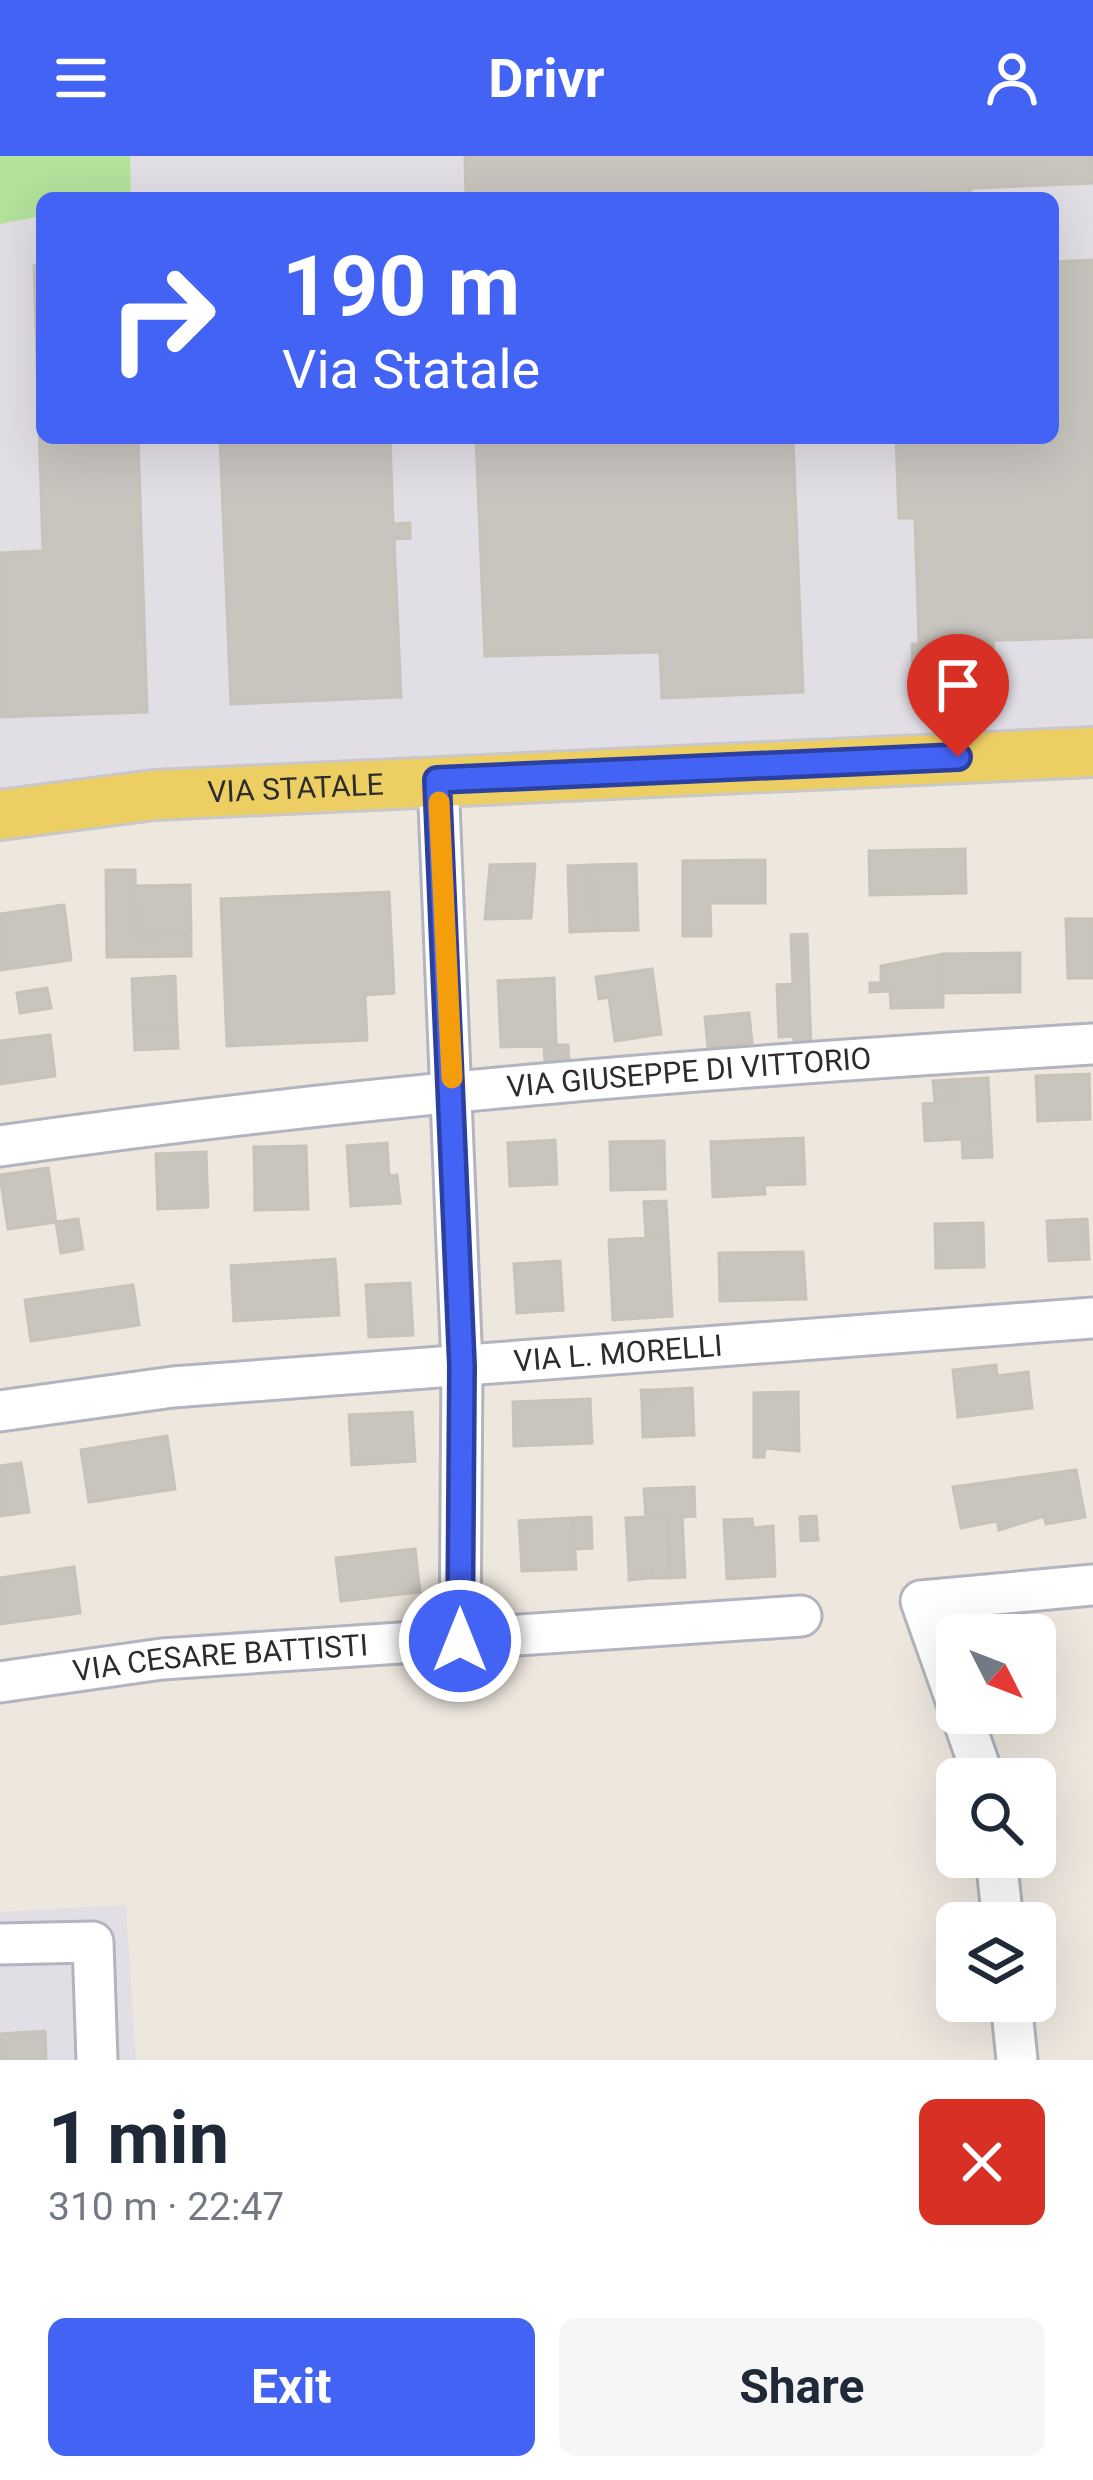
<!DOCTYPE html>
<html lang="en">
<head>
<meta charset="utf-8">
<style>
  body { margin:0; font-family:Roboto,sans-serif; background:#f6f6f7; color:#1f2937; height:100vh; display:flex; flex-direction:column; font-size:45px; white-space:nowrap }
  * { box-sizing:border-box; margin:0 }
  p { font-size:39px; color:#747a83 }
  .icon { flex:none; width:66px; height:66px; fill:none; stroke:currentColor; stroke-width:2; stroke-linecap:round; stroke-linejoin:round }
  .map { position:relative; height:1904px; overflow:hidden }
  .drawer { display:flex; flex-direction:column; background:#fff; flex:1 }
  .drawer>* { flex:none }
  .hud { position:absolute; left:36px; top:36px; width:1023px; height:252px; border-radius:18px; box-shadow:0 12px 48px #0002; background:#4363f5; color:#fff; overflow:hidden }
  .needle { width:78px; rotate:132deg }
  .buttons { position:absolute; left:936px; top:1458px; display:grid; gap:24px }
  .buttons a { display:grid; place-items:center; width:120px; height:120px; border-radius:18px; background:#fff; box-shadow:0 12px 48px #0002; font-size:60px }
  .pin { position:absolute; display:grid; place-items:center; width:102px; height:102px; color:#fff; margin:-123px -51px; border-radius:50% 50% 50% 0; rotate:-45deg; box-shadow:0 0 12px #0007 }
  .pin .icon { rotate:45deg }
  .me { position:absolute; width:132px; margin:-66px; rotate:0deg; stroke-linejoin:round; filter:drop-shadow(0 0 9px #0008) }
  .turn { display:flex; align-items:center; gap:42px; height:252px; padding:0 48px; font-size:54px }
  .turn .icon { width:156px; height:156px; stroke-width:2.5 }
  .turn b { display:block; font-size:84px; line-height:102px }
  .round { display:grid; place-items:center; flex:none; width:126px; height:126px; border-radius:18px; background:#f6f6f7 }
  .summary { display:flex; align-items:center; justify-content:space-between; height:204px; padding:0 48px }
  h1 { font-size:72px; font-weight:700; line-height:90px }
  .button { display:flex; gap:24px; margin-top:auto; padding:24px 48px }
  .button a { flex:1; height:138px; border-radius:18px; background:#4363f5; color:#fff; font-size:48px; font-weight:700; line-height:138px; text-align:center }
  .button a+a { background:#f6f6f7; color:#1f2937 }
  header { display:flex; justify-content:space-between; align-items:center; height:156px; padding:0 48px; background:#4363f5; color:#fff; font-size:54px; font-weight:700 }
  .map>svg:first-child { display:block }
  .industrial { fill:#e1dee6 }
  .green { fill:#b3e29c }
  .building { fill:#c8c4be; stroke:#c8c3b8; stroke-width:3 }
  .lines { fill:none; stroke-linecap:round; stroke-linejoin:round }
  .minor-casing { stroke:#b2b4bf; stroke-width:45 }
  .major-casing { stroke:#c8c8c8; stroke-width:54 }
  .minor { stroke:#fff; stroke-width:39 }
  .major { stroke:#edce63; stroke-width:48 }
  .route-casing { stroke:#2c409f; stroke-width:30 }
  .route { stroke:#4363f5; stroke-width:21 }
  .slow { stroke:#f59e0b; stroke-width:21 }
  .labels { text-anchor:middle; stroke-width:12; stroke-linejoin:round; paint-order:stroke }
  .street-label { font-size:30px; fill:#2c2c2c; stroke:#fff }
</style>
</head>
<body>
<header><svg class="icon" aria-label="menu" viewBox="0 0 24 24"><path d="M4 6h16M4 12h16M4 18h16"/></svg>Drivr<svg class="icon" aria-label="person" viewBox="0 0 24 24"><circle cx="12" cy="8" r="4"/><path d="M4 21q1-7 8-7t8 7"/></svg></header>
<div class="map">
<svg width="1093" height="1904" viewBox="0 0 1093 1904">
  <rect width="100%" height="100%" fill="#ede7de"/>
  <path class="industrial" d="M130 0H1093V594L0 660V68L42 60V282H1053V42H131Z
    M126 1749 136 1904H0V1756Z"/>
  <path class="green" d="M0 0H130L131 42H42V60L0 68Z"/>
  <path class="building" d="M465 0H1093V27L925 34 926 42H466Z
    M971 32V42H926L925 34Z
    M1093 104V481L919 487 915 362H899L896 282H1053V106Z
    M34 110H42V282H138L147 556 0 561V397L43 395Z
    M220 282H390L393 368 410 367V382L394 383 401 541 231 548Z
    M476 282H817L793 284 803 536 662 542 660 496 485 500Z
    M993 485 994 518 913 521 912 488Z
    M965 693 966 737 870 739 869 695Z
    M765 704V747H710L711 780H683V705Z
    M535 708 531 762 485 763 490 709Z
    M636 708 638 774 593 775 591 709Z
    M591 709 593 775 570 776 568 710Z
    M106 714H135L136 780 191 779V800L107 801Z
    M190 729 191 779 136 780 135 730Z
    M389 736 394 837 365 839 367 884 227 890 221 743Z
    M64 749 71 804 0 814V758Z
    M1066 763H1093V822H1068Z
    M807 778 811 893H794V880L779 881 777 829 793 828 791 779Z
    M1020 797V836L943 837V798Z
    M943 798V851L891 852 890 835 870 836V827H881V810Z
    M652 813 661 878 615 885 609 841 599 843 596 821Z
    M175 820 177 873 134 875 132 823Z
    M554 822 556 889 501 891 498 825Z
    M47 832 51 852 20 857 17 837Z
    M749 857 752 887 708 891 705 861Z
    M177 873 178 892 135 894 134 875Z
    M50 879 55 920 0 928V885Z
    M544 889H568L569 906 545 907Z
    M1089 918 1090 963 1038 965 1036 920Z
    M988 922 991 981 925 985 923 948 952 946 951 924Z
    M951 924 952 946 935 947 933 925Z
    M991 981 992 1001 963 1002 962 983Z
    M803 982 805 1028 764 1029 765 1038 713 1041 711 986Z
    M555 984 557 1028 510 1030 508 987Z
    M664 985 665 1033 611 1034 610 986Z
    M387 987 389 1020 397 1019 400 1047 351 1050 347 990Z
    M306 990 308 1053 255 1054 254 991Z
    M206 996 208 1051 158 1053 156 998Z
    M48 1012 56 1066 8 1073 0 1019Z
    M666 1045 668 1081 646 1082 644 1046Z
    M78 1063 83 1093 61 1097 56 1066Z
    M1087 1063 1089 1103 1049 1105 1047 1065Z
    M983 1067 984 1111 936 1112 935 1068Z
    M668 1081 672 1160 613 1164 609 1084Z
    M803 1096 806 1143 720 1145 719 1097Z
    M335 1103 339 1159 234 1165 231 1110Z
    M560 1105 563 1154 517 1157 514 1108Z
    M410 1127 413 1179 369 1181 366 1129Z
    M133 1129 139 1169 31 1185 25 1144Z
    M996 1209 997 1220 1028 1216 1032 1252 958 1261 953 1214Z
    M692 1232 694 1279 643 1281 642 1245 656 1244V1234Z
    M641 1234H656V1244L642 1245Z
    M798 1236 799 1295 765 1292 764 1301H754V1237Z
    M590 1243 592 1287 514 1290 513 1246Z
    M412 1256 415 1305 352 1309 349 1259Z
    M167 1280 175 1333 89 1346 81 1294Z
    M21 1307 29 1356 0 1360V1310Z
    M1076 1314 1085 1361 1046 1368 1044 1360 999 1374 997 1365 961 1372 953 1331Z
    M694 1331 695 1360 682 1361 685 1421 670 1422 668 1360 646 1361 644 1333Z
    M668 1360 670 1422H651V1414L629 1416 626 1362Z
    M816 1360 818 1384 801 1385 800 1361Z
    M591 1361 592 1392 575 1393 573 1362Z
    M573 1362 576 1413 522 1415 519 1365Z
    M752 1363 753 1372 773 1370 775 1420 727 1423 724 1364Z
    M415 1393 420 1436 341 1445 336 1402Z
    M74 1411 80 1457 0 1468V1422Z
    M651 1414V1422L629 1424V1416Z
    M45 1875 46 1904H0V1878Z"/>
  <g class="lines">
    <defs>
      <g id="minor">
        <path d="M438 624 462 1211 460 1485"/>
        <path id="s1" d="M0 990C362 938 728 910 1093 888"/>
        <path id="s2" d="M0 1255 173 1231 1093 1162"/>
        <path id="s3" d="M0 1526 162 1503 801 1460"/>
        <path d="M957 1547 921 1445 1093 1429"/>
        <path d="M961 1557 984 1623"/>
        <path d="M996 1701 1003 1767"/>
        <path d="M0 1788 93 1786 97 1904"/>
        <path d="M1011 1845 1017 1904"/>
      </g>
      <g id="major">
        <path id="s4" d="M0 659 154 639 1093 596"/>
      </g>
    </defs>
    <use href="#minor" class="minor-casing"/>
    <use href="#major" class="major-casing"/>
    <use href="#minor" class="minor"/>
    <use href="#major" class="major"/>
  </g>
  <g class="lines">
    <defs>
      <path id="route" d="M460 1485 462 1210 437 624 958 601"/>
    </defs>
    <use href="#route" class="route-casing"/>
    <use href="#route" class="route"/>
    <path class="slow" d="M439 646 452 922"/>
  </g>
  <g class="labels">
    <g class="street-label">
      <text dy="10" stroke="none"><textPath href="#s4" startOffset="297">VIA STATALE</textPath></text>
      <text dy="10" stroke="none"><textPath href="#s1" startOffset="693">VIA GIUSEPPE DI VITTORIO</textPath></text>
      <text dy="10" stroke="none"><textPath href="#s2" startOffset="621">VIA L. MORELLI</textPath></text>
      <text dy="10" stroke="none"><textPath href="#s3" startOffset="222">VIA CESARE BATTISTI</textPath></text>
    </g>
  </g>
</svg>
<div class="buttons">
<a><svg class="needle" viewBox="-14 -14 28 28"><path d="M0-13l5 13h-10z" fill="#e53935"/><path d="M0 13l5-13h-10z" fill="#747a83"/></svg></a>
<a><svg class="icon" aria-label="search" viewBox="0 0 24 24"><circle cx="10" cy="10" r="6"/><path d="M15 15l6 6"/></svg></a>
<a><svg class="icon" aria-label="layers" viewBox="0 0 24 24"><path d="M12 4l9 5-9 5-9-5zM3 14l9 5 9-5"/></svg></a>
</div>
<div class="pin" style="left:958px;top:601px;background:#d93025"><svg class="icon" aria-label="arrive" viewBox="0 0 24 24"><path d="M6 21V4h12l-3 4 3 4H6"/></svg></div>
<svg class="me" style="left:460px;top:1485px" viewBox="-20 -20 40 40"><circle r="17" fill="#4363f5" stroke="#fff" stroke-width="3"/><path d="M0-11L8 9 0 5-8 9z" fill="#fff"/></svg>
<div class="hud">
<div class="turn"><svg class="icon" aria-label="right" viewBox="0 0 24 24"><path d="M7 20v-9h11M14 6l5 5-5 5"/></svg><div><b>190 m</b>Via Statale</div></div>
</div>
</div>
<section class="drawer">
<div class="summary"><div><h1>1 min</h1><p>310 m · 22:47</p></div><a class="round" style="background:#d93025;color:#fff"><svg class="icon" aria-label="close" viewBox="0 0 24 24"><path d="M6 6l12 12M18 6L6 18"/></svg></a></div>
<div class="button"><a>Exit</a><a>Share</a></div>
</section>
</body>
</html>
